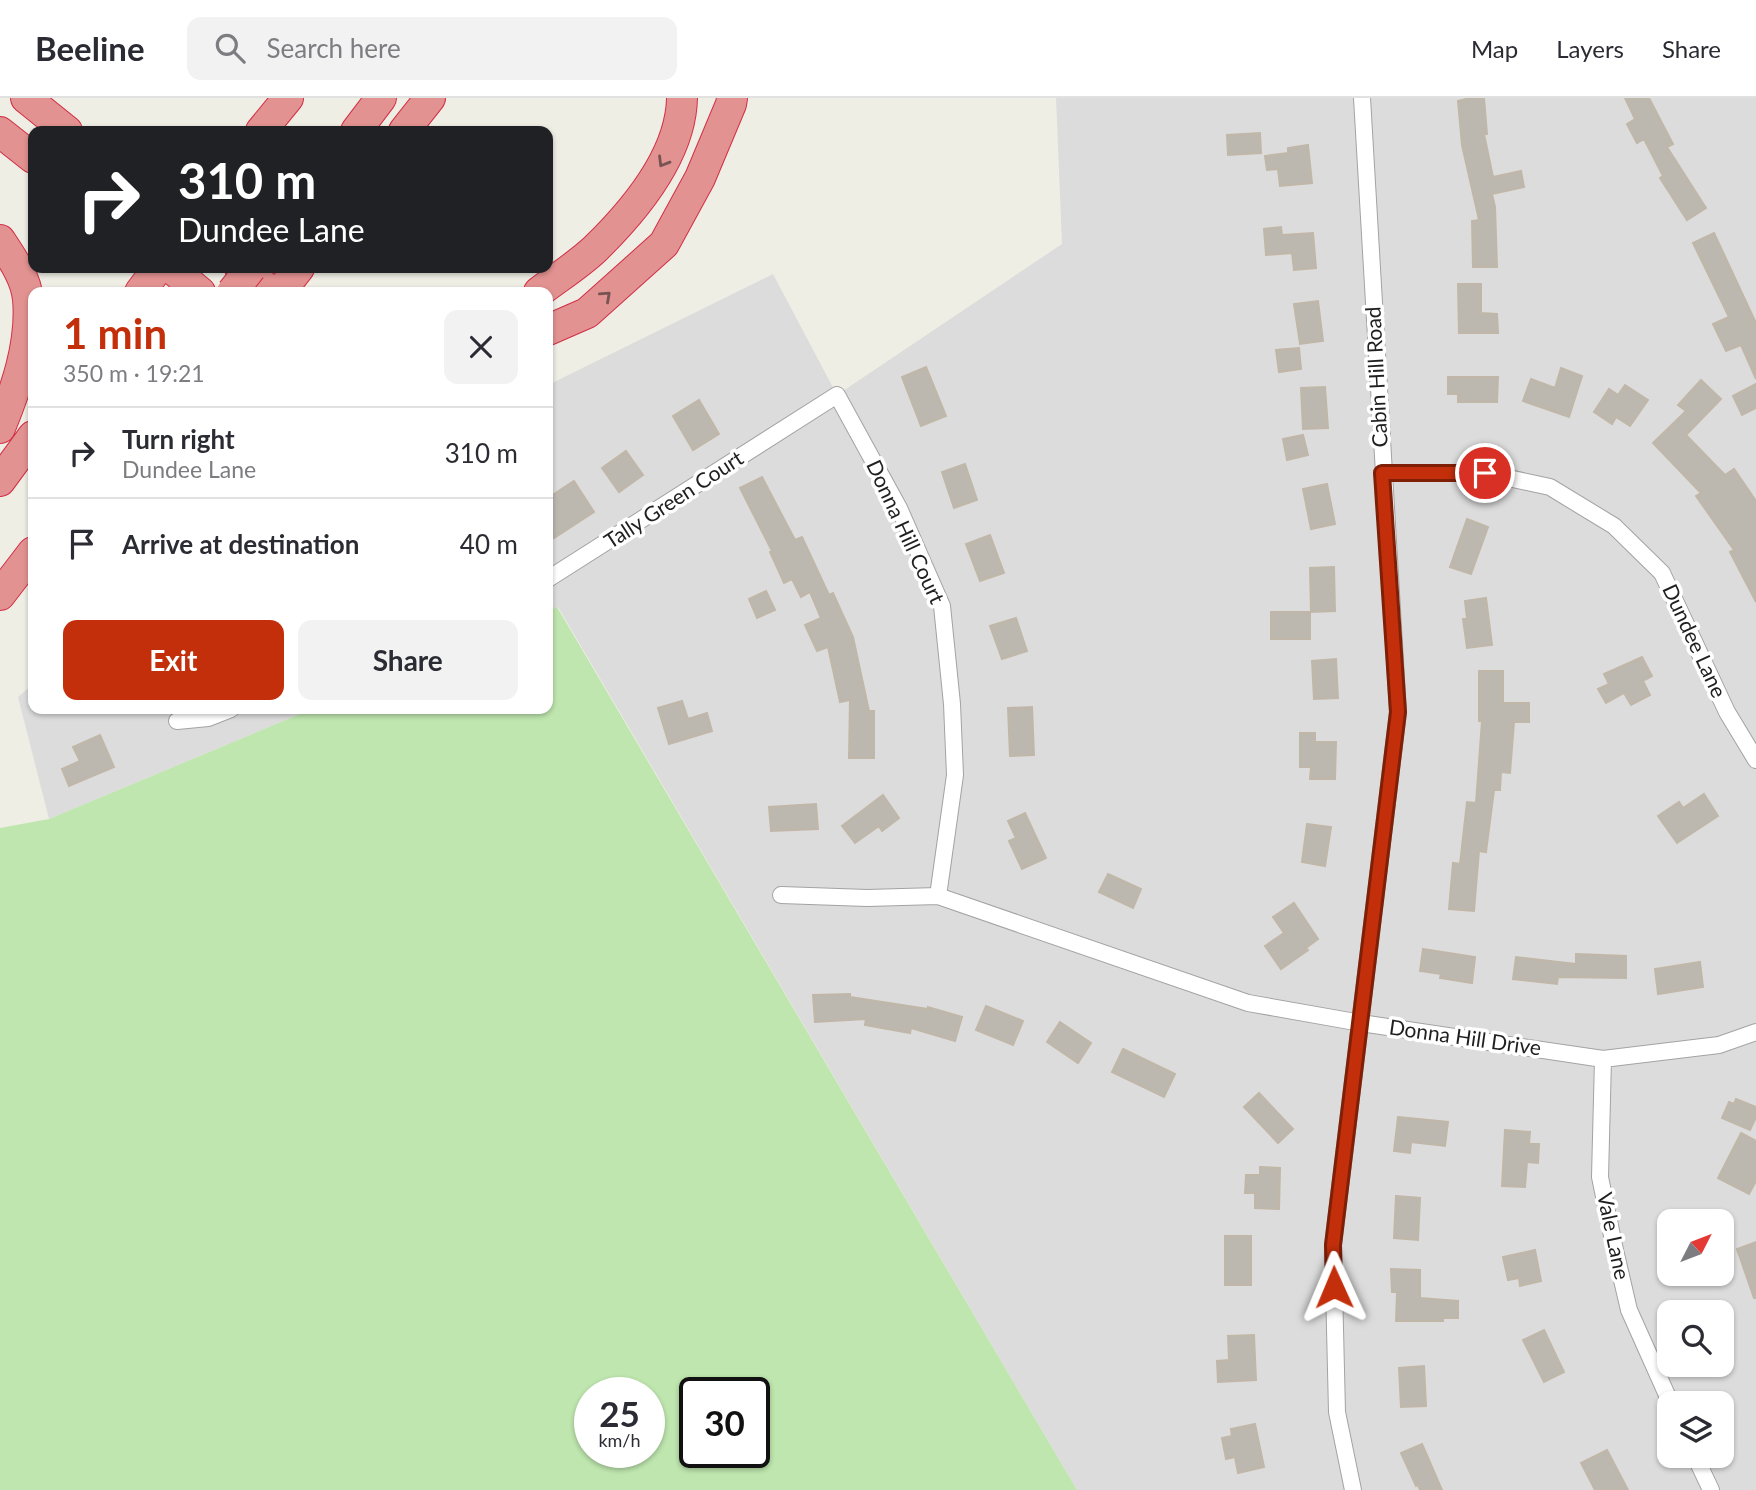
<!DOCTYPE html>
<html lang="en">
<head>
<meta charset="utf-8">
<style>
  body { margin:0; font-family:Lato,sans-serif; background:#f2f2f3; color:#2b2b33; height:100vh; display:flex; flex-direction:column; font-size:26px; white-space:nowrap }
  * { box-sizing:border-box; margin:0 }
  p { font-size:23px; color:#7c7c81 }
  .icon { flex:none; width:38px; height:38px; fill:none; stroke:currentColor; stroke-width:2; stroke-linecap:round; stroke-linejoin:round }
  .map { position:relative; flex:1; overflow:hidden }
  .panel { position:absolute; left:28px; top:189px; width:525px; height:427px; display:flex; flex-direction:column; background:#fff; border-radius:14px; box-shadow:0 2px 5px #0004 }
  .panel>* { flex:none }
  .banner { position:absolute; left:28px; top:28px; width:525px; height:147px; border-radius:14px; box-shadow:0 2px 5px #0004; background:#202124; color:#fff; overflow:hidden }
  .needle { width:46px; rotate:48deg }
  .tools { position:absolute; left:1657px; top:1111px; display:grid; gap:14px }
  .tools a { display:grid; place-items:center; width:77px; height:77px; border-radius:14px; background:#fff; box-shadow:0 2px 5px #0004; font-size:35px }
  .speed { position:absolute; left:574px; top:1279px; display:flex; gap:14px; font-size:35px; font-weight:700; text-align:center }
  .speed>* { display:grid; place-content:center; width:91px; height:91px; border-radius:50%; background:#fff; box-shadow:0 2px 5px #0004; line-height:1 }
  .speed small { font-size:18px; font-weight:400 }
  .speed .limit { border:4px solid #111; border-radius:10px; background:#fff; color:#111 }
  .pin { position:absolute; display:grid; place-items:center; width:60px; height:60px; color:#fff; margin:-30px; border:4px solid #fff; border-radius:50%; box-shadow:0 2px 7px #0007 }
  .me { position:absolute; width:77px; margin:-38px; rotate:359deg; stroke-linejoin:round; filter:drop-shadow(0 0 5px #0008) }
  .turn { display:flex; align-items:center; gap:24px; height:147px; padding:0 35px; font-size:32px }
  .turn .icon { width:91px; height:91px; stroke-width:2.5 }
  .turn b { display:block; font-size:49px; line-height:60px }
  .round { display:grid; place-items:center; flex:none; width:74px; height:74px; border-radius:14px; background:#f2f2f3 }
  .head { display:flex; align-items:center; justify-content:space-between; height:119px; padding:0 35px }
  h1 { font-size:42px; font-weight:700; line-height:52px; color:#c32f0a }
  .cta { display:flex; gap:14px; margin-top:auto; padding:14px 35px }
  .cta a { flex:1; height:80px; border-radius:14px; background:#c32f0a; color:#fff; font-size:28px; font-weight:700; line-height:80px; text-align:center }
  .cta a+a { background:#f2f2f3; color:#2b2b33 }
  ul { padding:0; list-style:none }
  li { display:flex; align-items:center; gap:21px; height:91px; padding:0 35px; border-top:2px solid #e1e1e2 }
  li div { flex:1 }
  li b { display:block; font-size:26px }
  li em { font-style:normal }
  header { display:flex; align-items:center; gap:42px; box-sizing:border-box; height:98px; padding:0 35px; background:#fff; border-bottom:2px solid #e1e1e2 }
  header strong { font-size:33px }
  nav { display:flex; gap:38px; margin-inline-start:auto; font-size:24px }
  .search { width:490px; height:63px; background:#f2f2f3; display:flex; align-items:center; gap:18px; box-sizing:border-box; padding:0 24px; border-radius:14px; color:#7c7c81; font-size:26px }
  .map>svg:first-child { display:block }
  .residential { fill:#dddcdc; fill-rule:evenodd }
  .grass { fill:#bee6ae; fill-rule:evenodd }
  .building { fill:#bcb7af; stroke:#c0b7a8; stroke-width:2 }
  .lines { fill:none; stroke-linecap:round; stroke-linejoin:round }
  .minor-casing { stroke:#a3a3a3; stroke-width:18 }
  .motorway-casing { stroke:#d22e45; stroke-width:32 }
  .minor { stroke:#fff; stroke-width:16 }
  .motorway { stroke:#e29291; stroke-width:30 }
  .motorway-bridge-casing { stroke:#d22e45; stroke-width:32; stroke-linecap:butt }
  .motorway-bridge { stroke:#e29291; stroke-width:30 }
  .oneway { stroke:#775352 }
  .route-casing { stroke:#7f1f06; stroke-width:18 }
  .route { stroke:#c32f0a; stroke-width:12 }
  .labels { text-anchor:middle; stroke-width:7; stroke-linejoin:round; paint-order:stroke }
  .street-label { font-size:21px; fill:#1f1f1f; stroke:#fff }
</style>
</head>
<body>
<header>
<strong>Beeline</strong>
<div class="search"><svg class="icon" aria-label="search" viewBox="0 0 24 24"><circle cx="10" cy="10" r="6"/><path d="M15 15l6 6"/></svg>Search here</div>
<nav><a>Map</a><a>Layers</a><a>Share</a></nav>
</header>
<div class="map">
<svg width="1756" height="1392" viewBox="0 0 1756 1392">
  <rect width="100%" height="100%" fill="#efeee5"/>
  <path class="residential" d="M1056 0H1756V1392H1077L558 509 548 513V287L773 176 837 297 1062 146ZM1670 1124H1722V1176H1670ZM1670 1214H1722V1267H1670ZM1670 1306H1722V1358H1670Z
    M33 586V611H312L49 721 18 599Z"/>
  <path class="grass" d="M557 509 1077 1392H0V730L49 721 312 611H548V513ZM590 1295H649V1354H590ZM695 1295H754V1354H695Z"/>
  <path class="building" d="M1470 0H1484L1487 36H1484L1493 79 1521 73 1524 89 1492 96 1495 109 1497 169H1473L1472 123 1479 122 1462 47 1458 3Z
    M1625 0H1649L1673 46 1667 49 1706 110 1687 122 1660 80 1663 78 1644 41 1637 45 1627 26 1635 21Z
    M1260 35 1261 55 1228 57 1227 37Z
    M1308 47 1312 85 1280 88 1278 71 1267 72 1265 58 1288 55V50Z
    M1281 129 1282 137 1313 135 1316 170 1294 172 1292 155 1266 157 1264 131Z
    M1714 135 1756 225V281L1741 247 1726 253 1713 226 1729 219 1693 145Z
    M1458 186H1481V215L1497 216 1498 235H1459Z
    M1318 203 1323 243 1300 246 1294 206Z
    M1299 250 1301 271 1279 274 1276 252Z
    M926 269 946 318 921 328 902 279Z
    M1561 270 1582 278 1569 319 1523 303 1531 281 1555 290Z
    M1448 279H1498L1497 304H1458V296H1448Z
    M1701 282 1721 301 1686 337 1725 377 1734 371 1756 403V504L1730 454 1734 452 1696 398 1701 395 1653 345 1686 313 1678 307Z
    M1756 286V310L1742 317 1733 298Z
    M1625 287 1648 302 1630 328 1616 319 1612 326 1594 314 1609 291 1618 297Z
    M1325 289 1328 330 1303 331 1301 290Z
    M699 302 719 336 693 352 673 318Z
    M1303 337 1308 357 1287 362 1283 341Z
    M626 353 643 377 619 394 602 370Z
    M965 366 977 402 954 410 942 374Z
    M762 379 795 442 802 439 829 497 833 495 853 539 869 613H874V660H849L850 602 840 604 828 549 817 553 805 527 821 520 810 494 801 499 792 481 784 485 770 454 772 453 740 390Z
    M574 383 594 414 554 440 548 429V400Z
    M1327 386 1335 426 1311 431 1303 391Z
    M1467 421 1488 429 1471 476 1450 469Z
    M990 437 1004 475 980 483 966 446Z
    M1334 469 1335 513 1311 514 1310 470Z
    M766 493 775 512 757 520 749 501Z
    M1486 500 1492 547 1467 550 1463 521H1467L1465 503Z
    M1271 514H1310V541H1271Z
    M1016 520 1027 553 1002 561 990 528Z
    M1642 559 1652 578 1643 583 1650 597 1631 607 1624 595 1606 605 1598 591 1609 586 1604 576Z
    M1336 561 1338 600 1314 601 1312 563Z
    M1479 573H1503V605H1529V624H1514L1510 675 1501 674 1500 692H1494L1486 754 1479 753 1474 813 1449 811 1453 765 1460 766 1467 704 1476 705 1482 623H1479Z
    M682 603 688 621 707 615 712 633 669 646 658 610Z
    M1032 609 1034 657 1010 658 1008 610Z
    M1300 635H1315V644H1336L1335 681H1310L1311 669H1300Z
    M100 637 114 669 69 688 62 671 80 663 73 649Z
    M1704 696 1718 718 1677 745 1658 718 1679 704 1683 710Z
    M883 697 899 720 882 733 879 728 855 745 842 728Z
    M816 706 818 731 771 733 769 709Z
    M1025 715 1046 760 1022 771 1009 743 1016 740 1008 723Z
    M1307 726 1331 729 1325 768 1302 764Z
    M1108 776 1141 791 1133 810 1099 794Z
    M1294 805 1318 841 1306 850 1308 852 1281 871 1265 848 1284 835 1273 819Z
    M1423 851 1475 859 1472 885 1440 880 1441 876 1420 873Z
    M1576 856 1626 858V880L1558 879 1557 886 1513 881 1516 859 1576 866Z
    M1700 864 1703 889 1658 896 1655 871Z
    M850 896V899L928 911V909L962 919 955 943 911 930 910 935 865 927 866 921 815 924 813 897Z
    M986 908 1023 923 1013 947 976 932Z
    M1060 924 1091 945 1078 965 1047 944Z
    M1123 951 1175 976 1164 999 1112 974Z
    M1259 995 1293 1031 1278 1045 1244 1009Z
    M1736 1001 1756 1009V1019L1750 1032 1722 1020 1729 1004 1734 1006Z
    M1398 1019 1448 1024 1445 1048 1411 1044 1410 1055 1394 1053Z
    M1505 1032 1530 1034 1529 1046H1539L1538 1065 1527 1064 1525 1089 1502 1088Z
    M1741 1035 1756 1043V1083L1749 1096 1718 1080Z
    M1260 1069 1280 1070 1279 1111 1255 1110V1095H1245L1246 1077H1260Z
    M1396 1098 1420 1100 1418 1142 1394 1140Z
    M1225 1138H1251V1187H1225Z
    M1756 1144V1200H1754L1737 1151Z
    M1535 1152 1541 1183 1520 1188 1519 1180 1508 1182 1503 1159Z
    M1391 1171 1420 1172V1200L1458 1203V1220H1443V1223H1396L1397 1194H1392Z
    M1544 1232 1564 1274 1544 1284 1523 1242Z
    M1254 1237 1256 1282 1218 1284 1217 1263 1229 1262 1228 1238Z
    M1424 1268 1426 1308 1401 1309 1399 1270Z
    M1255 1326 1264 1369 1238 1375 1235 1359 1226 1361 1222 1340 1232 1338 1231 1331Z
    M1422 1346 1442 1392H1420L1418 1387 1416 1388 1401 1355Z
    M1607 1352 1628 1392H1595L1581 1365Z"/>
  <g class="lines">
    <defs>
      <path id="minor" d="M1382 375H1485L1550 389 1614 428 1662 475 1727 614 1756 662
        M548 481 837 297 899 410 942 508 952 606 955 677 938 798 1248 905 1361 925 1603 961 1719 947 1756 934
        M177 623 208 620 231 611
        M781 797 867 800 938 798
        M1603 961 1600 1079 1615 1152 1629 1212 1671 1306
        M1695 1358 1711 1392
        M1353 1392 1337 1314 1333 1147 1398 614 1362 0"/>
      <path id="motorway" d="M26 0 67 33
        M261 33 288 0
        M356 33 381 0
        M404 33 430 0
        M0 34 33 60
        M0 142C12 160 26 180 28 201 32 245 16 291 0 330
        M171 170 200 194
        M240 170 272 194
        M140 194 158 170
        M280 194 299 170
        M539 194C557 180 578 167 595 151 634 113 681 57 682 0
        M548 232 587 215 664 146 700 80 731 6 732 0
        M0 383 33 338
        M0 497 33 454"/>
    </defs>
    <use href="#minor" class="minor-casing"/>
    <use href="#motorway" class="motorway-casing"/>
    <use href="#minor" class="minor"/>
    <use href="#motorway" class="motorway"/>
    <defs>
      <path id="motorway-bridge" d="M232 194 251 170"/>
    </defs>
    <use href="#motorway-bridge" class="motorway-bridge-casing"/>
    <use href="#motorway-bridge" class="motorway-bridge"/>
  </g>
  <defs><path id="oneway-chevron" d="M-2-3.5L2.5 0L-2 3.5" fill="none" stroke-width="1.6" stroke-linecap="round" stroke-linejoin="round" transform="scale(1.75)"/></defs>
  <g class="oneway">
    <use href="#oneway-chevron" transform="translate(663 64) rotate(121)"/>
    <use href="#oneway-chevron" transform="translate(606 198) rotate(-42)"/>
  </g>
  <g class="lines">
    <defs>
      <path id="route" d="M1334 1189 1333 1147 1398 614 1382 375H1485"/>
    </defs>
    <use href="#route" class="route-casing"/>
    <use href="#route" class="route"/>
  </g>
  <g class="labels">
    <g class="street-label">
      <text transform="translate(1377 279) rotate(-93)" y="7">Cabin Hill Road</text>
      <text transform="translate(674 402) rotate(-33)" y="7">Tally Green Court</text>
      <text transform="translate(905 434) rotate(65)" y="7">Donna Hill Court</text>
      <text transform="translate(1694 543) rotate(65)" y="7">Dundee Lane</text>
      <text transform="translate(1465 940) rotate(8)" y="7">Donna Hill Drive</text>
      <text transform="translate(1613 1138) rotate(78)" y="7">Vale Lane</text>
    </g>
  </g>
</svg>
<div class="tools">
<a><svg class="needle" viewBox="-14 -14 28 28"><path d="M0-13l5 13h-10z" fill="#e53935"/><path d="M0 13l5-13h-10z" fill="#7c7c81"/></svg></a>
<a><svg class="icon" aria-label="search" viewBox="0 0 24 24"><circle cx="10" cy="10" r="6"/><path d="M15 15l6 6"/></svg></a>
<a><svg class="icon" aria-label="layers" viewBox="0 0 24 24"><path d="M12 4l9 5-9 5-9-5zM3 14l9 5 9-5"/></svg></a>
</div>
<div class="speed"><div>25<small>km/h</small></div><div class="limit">30</div></div>
<div class="pin" style="left:1485px;top:375px;background:#d93025"><svg class="icon" aria-label="arrive" viewBox="0 0 24 24"><path d="M6 21V4h12l-3 4 3 4H6"/></svg></div>
<svg class="me" style="left:1334px;top:1189px" viewBox="-20 -20 40 40"><path d="M0-17L14 15 0 8-14 15z" fill="#c32f0a" stroke="#fff" stroke-width="4"/></svg>
<div class="banner">
<div class="turn"><svg class="icon" aria-label="right" viewBox="0 0 24 24"><path d="M7 20v-9h11M14 6l5 5-5 5"/></svg><div><b>310 m</b>Dundee Lane</div></div>
</div>
<section class="panel">
<div class="head"><div><h1>1 min</h1><p>350 m · 19:21</p></div><a class="round"><svg class="icon" aria-label="close" viewBox="0 0 24 24"><path d="M6 6l12 12M18 6L6 18"/></svg></a></div>
<ul>
<li><svg class="icon" aria-label="right" viewBox="0 0 24 24"><path d="M7 20v-9h11M14 6l5 5-5 5"/></svg><div><b>Turn right</b><p>Dundee Lane</p></div><em>310 m</em></li>
<li><svg class="icon" aria-label="arrive" viewBox="0 0 24 24"><path d="M6 21V4h12l-3 4 3 4H6"/></svg><div><b>Arrive at destination</b></div><em>40 m</em></li>
</ul>
<div class="cta"><a>Exit</a><a>Share</a></div>
</section>
</div>
</body>
</html>
